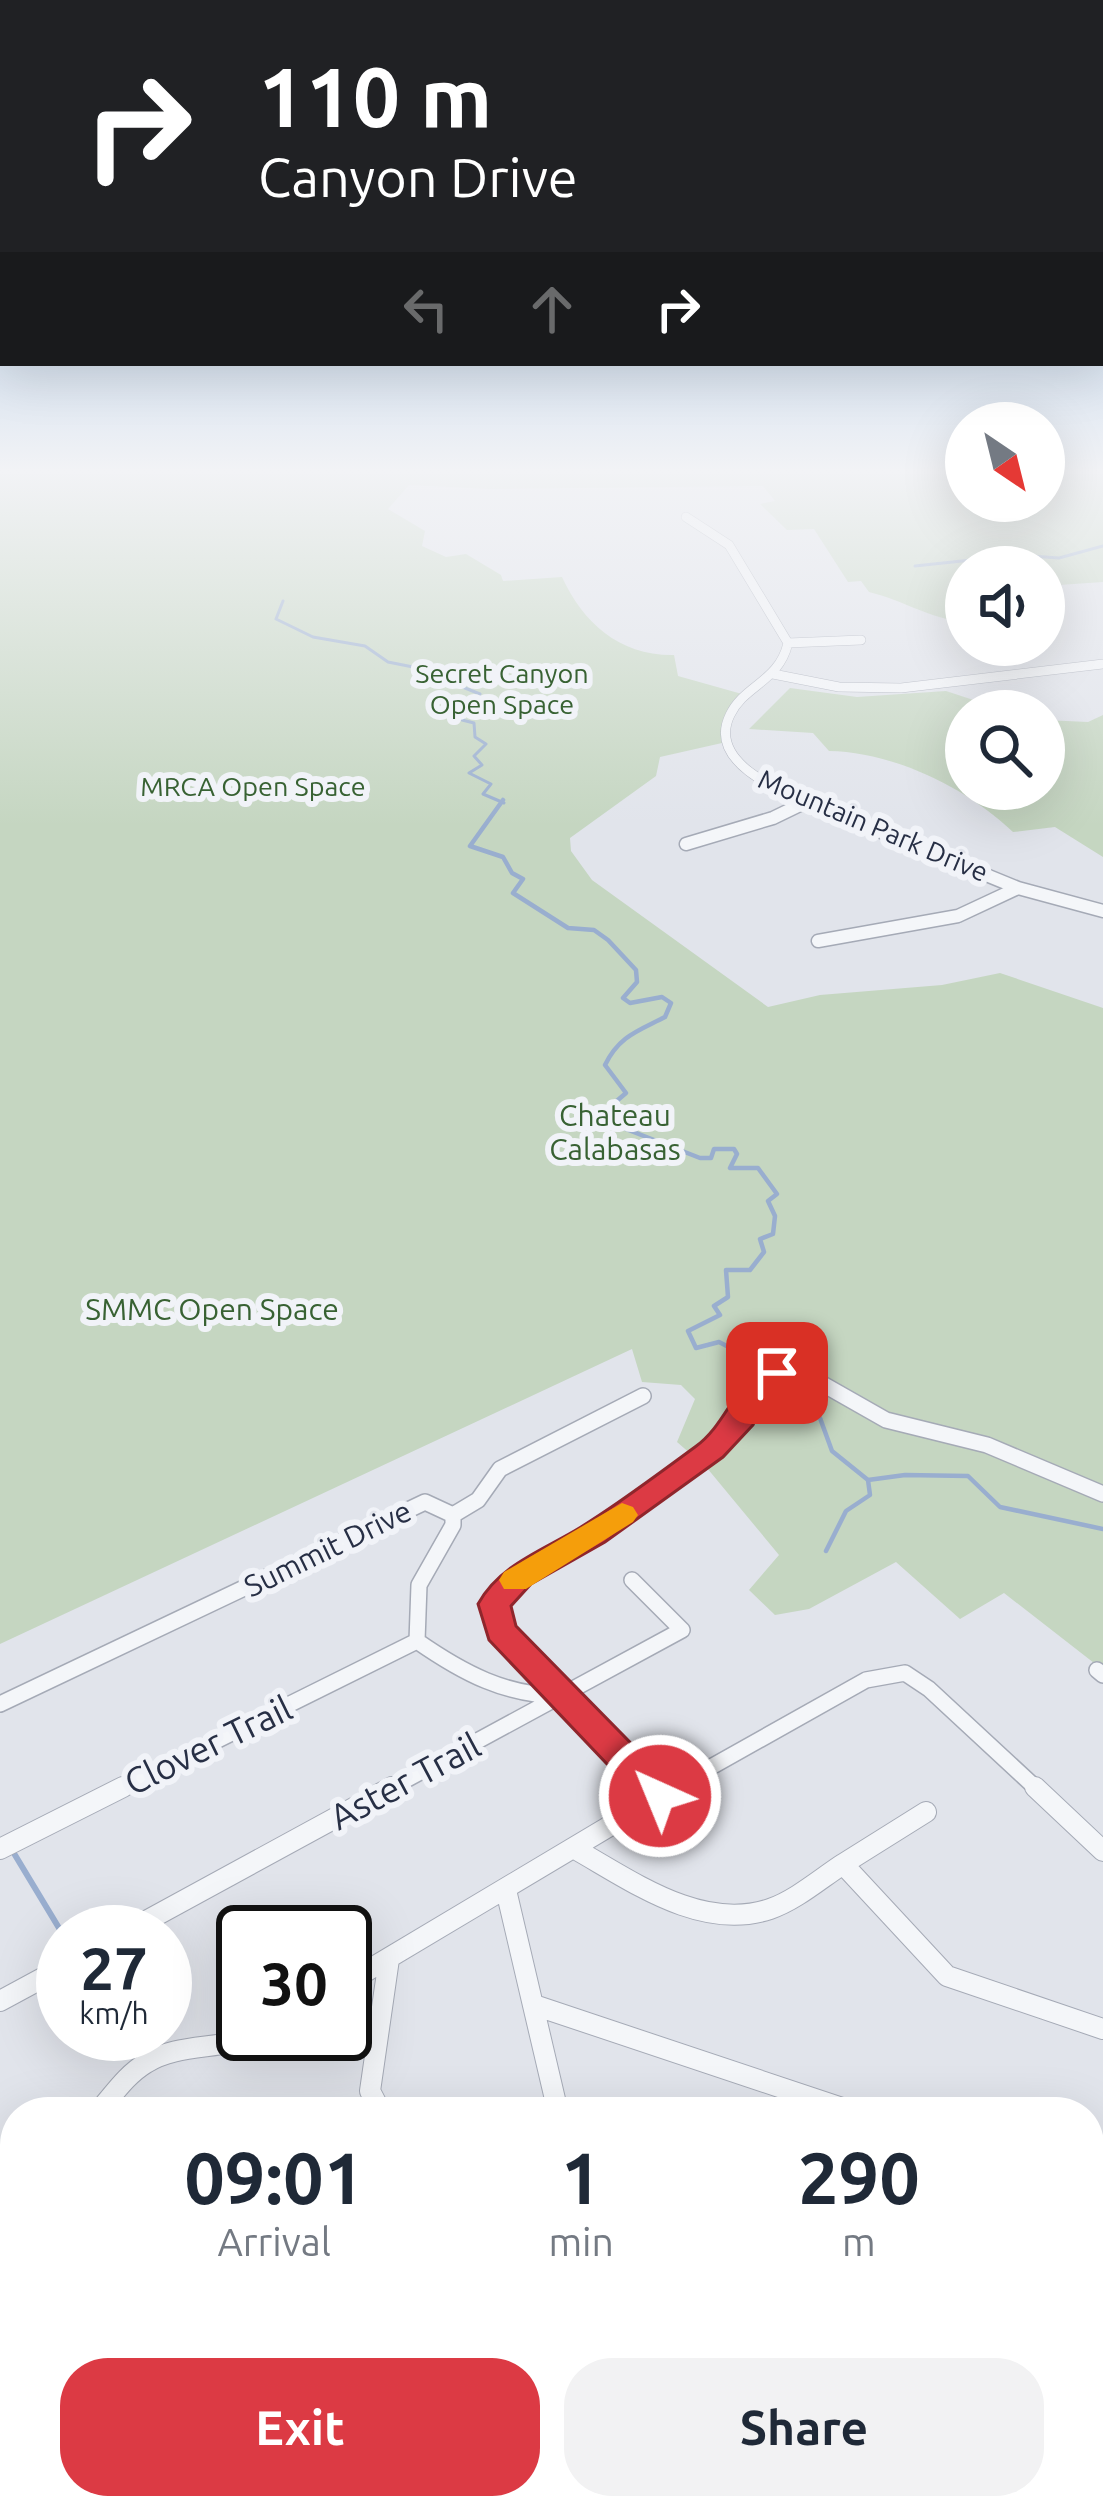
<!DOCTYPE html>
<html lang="en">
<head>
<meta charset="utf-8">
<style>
  body { margin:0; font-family:Ubuntu,sans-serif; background:#f2f2f3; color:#1f2937; height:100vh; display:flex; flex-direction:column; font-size:45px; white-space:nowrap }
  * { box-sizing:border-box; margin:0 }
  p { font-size:39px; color:#747a83 }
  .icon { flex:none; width:66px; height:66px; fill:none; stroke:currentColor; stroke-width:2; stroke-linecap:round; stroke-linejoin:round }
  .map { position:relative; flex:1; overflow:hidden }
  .details { position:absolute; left:0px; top:2097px; width:1104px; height:423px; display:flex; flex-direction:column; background:#fff; border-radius:48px 48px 0 0; box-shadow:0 12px 48px #0002 }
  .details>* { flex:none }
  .hud { position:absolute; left:0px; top:0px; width:1104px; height:366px; box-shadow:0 12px 48px #0002; background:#202124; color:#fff; overflow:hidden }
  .needle { width:78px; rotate:145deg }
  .tools { position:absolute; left:945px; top:402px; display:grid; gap:24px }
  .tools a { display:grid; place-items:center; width:120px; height:120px; border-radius:50%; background:#fff; box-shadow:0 12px 48px #0002; font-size:60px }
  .speed { position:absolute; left:36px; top:1905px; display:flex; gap:24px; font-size:60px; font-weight:700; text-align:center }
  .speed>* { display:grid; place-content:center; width:156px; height:156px; border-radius:50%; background:#fff; box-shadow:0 12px 48px #0002; line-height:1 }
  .speed small { font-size:30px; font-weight:400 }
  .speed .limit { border:6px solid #111; border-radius:18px; background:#fff; color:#111 }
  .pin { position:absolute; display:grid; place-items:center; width:102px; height:102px; color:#fff; margin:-51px; border-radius:24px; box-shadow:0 6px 18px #0006 }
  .me { position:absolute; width:132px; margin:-66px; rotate:316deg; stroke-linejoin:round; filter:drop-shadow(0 0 9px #0008) }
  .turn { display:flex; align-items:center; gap:42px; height:252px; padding:0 60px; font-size:54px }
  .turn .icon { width:156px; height:156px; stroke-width:2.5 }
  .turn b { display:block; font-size:84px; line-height:102px }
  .lanes { display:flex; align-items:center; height:114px; padding:0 60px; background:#0003; justify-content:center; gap:60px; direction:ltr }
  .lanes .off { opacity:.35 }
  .eta { display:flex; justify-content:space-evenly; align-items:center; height:204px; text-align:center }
  .eta b { font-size:72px; font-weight:600; line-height:84px }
  .button { display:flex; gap:24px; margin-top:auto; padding:24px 60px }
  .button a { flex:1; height:138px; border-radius:48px; background:#dc3a44; color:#fff; font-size:48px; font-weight:600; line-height:138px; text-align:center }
  .button a+a { background:#f2f2f3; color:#1f2937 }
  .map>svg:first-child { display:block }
  .green { fill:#c5d6c1 }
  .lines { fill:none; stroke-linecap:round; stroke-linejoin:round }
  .stream-far2 { stroke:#99aecf; stroke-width:3 }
  .stream-far1 { stroke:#99aecf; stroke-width:4.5 }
  .stream { stroke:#99aecf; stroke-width:6 }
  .minor-far3-casing { stroke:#a5aab6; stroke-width:10 }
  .minor-far2-casing { stroke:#a5aab6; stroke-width:15 }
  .minor-far1-casing { stroke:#a5aab6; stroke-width:18 }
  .minor-casing { stroke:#a5aab6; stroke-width:22 }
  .minor-far3 { stroke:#f4f6f9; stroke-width:9 }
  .minor-far2 { stroke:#f4f6f9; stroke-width:12 }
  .minor-far1 { stroke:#f4f6f9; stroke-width:15 }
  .minor { stroke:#f4f6f9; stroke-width:20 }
  .route { fill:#dc3a44; stroke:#8f262c; stroke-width:3 }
  .slow { fill:#f59e0b }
  .labels { text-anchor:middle; stroke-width:12; stroke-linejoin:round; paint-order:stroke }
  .far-park-label { font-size:27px; fill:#386233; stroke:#f1f3f8 }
  .far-street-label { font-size:27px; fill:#272f45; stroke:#f1f3f8 }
  .park-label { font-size:30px; fill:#386233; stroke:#f1f3f8 }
  .street-label { font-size:30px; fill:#272f45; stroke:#f1f3f8 }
  .near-street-label { font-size:36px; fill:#272f45; stroke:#f1f3f8 }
</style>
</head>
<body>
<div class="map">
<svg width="1103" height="2519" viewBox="0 0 1103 2519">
  <rect width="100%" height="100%" fill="#e1e4eb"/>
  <path class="green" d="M0 474H966V501H1044V474H1103V582L1044 586V567H966V622C932 620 903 600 869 592L861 581 848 582 814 529 787 530 760 504 775 501 763 486 490 489 409 485 388 509 425 531 422 546 446 557 466 554 501 575 503 581 562 577C583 623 620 656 674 655L678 676 742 694 722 743 660 757 656 776 570 838 571 851 592 880 768 1007 820 995 942 985 1000 973 1103 1008V1670L1004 1593 960 1619 896 1562 809 1609 775 1615 749 1590 779 1555 707 1468 677 1442 695 1399 681 1385 642 1382 632 1349 0 1644Z
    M790 688 857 697 946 691 1007 711H966V789H1044V720L1088 722 1103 715V857L1055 827 1013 832C967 788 894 752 829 751L813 733 749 729Z
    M1103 2425V2519H984L1002 2505H1089V2436Z"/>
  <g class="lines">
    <path class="stream-far2" d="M915 566 1018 555 1059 558 1103 546
      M283 601 276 619 313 637 365 646 388 662 458 676 460 686 480 694 477 702 460 710 465 715 462 720 474 723 475 737 486 744 474 756 482 765 469 773 491 784 483 794 504 803"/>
    <path class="stream-far1" d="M503 800 470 846 503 857 512 873 523 879 513 893 568 928 594 930 608 940 636 970 637 982 623 998 630 1003 662 997 671 1003 665 1017C638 1031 619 1036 605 1065L626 1093 605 1111 603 1120 700 1158H711L714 1149H734L737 1154 730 1168H758L777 1194 768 1201 775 1216 773 1234 760 1239 764 1252 750 1270H726L728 1297 714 1306 720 1315 688 1331 696 1348 719 1342 748 1357
      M786 1384 820 1418 832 1451 868 1480 905 1475 968 1476 1000 1507 1103 1529
      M826 1551 846 1511 870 1495 868 1480"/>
    <path class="stream" d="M15 1855 62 1933"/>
    <defs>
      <path id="minor-far3" d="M686 517 729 545 788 643C779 682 744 685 730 715 707 762 778 790 810 803
        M788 643 861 640
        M773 674 839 687 901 688 1103 664"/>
      <path id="minor-far2" d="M803 800 1018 888 1103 911
        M686 844 773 818 806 802
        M818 941 958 916 1018 888"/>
      <path id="minor-far1" d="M743 1337 786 1371
        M453 1515 478 1500 500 1469 643 1396
        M1097 1670 1103 1675
        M0 1704 425 1502 453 1515V1525L419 1585 417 1641C463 1673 506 1696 563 1696
        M117 1790 417 1641
        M387 1790 682 1630 632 1580
        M655 1790 500 1632 494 1604C523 1573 556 1557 592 1535 658 1494 726 1449 762 1380L786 1371 805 1374 886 1420 987 1445 1103 1494
        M670 1790 866 1680 905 1673 929 1689 1038 1790"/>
      <path id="minor" d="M652 1787 660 1796
        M1035 1787 1103 1851
        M0 1849 123 1787
        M575 1849C632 1881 701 1932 770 1909 796 1900 820 1879 843 1864L947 1976 1103 2029
        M843 1864 926 1812
        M506 1890 558 2112
        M126 1932 392 1787
        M345 1984 675 1787
        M0 2001 63 1967
        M537 2006 854 2112
        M98 2112C113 2095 126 2075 146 2063 179 2042 223 2051 259 2034
        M381 2112 370 2091 389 1959
        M0 2176 15 2170
        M0 2292 15 2320
        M113 2505 120 2519"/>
    </defs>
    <use href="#minor-far3" class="minor-far3-casing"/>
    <use href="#minor-far2" class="minor-far2-casing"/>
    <use href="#minor-far1" class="minor-far1-casing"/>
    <use href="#minor" class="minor-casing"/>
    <use href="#minor-far3" class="minor-far3"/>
    <use href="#minor-far2" class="minor-far2"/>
    <use href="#minor-far1" class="minor-far1"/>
    <use href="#minor" class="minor"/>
  </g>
  <linearGradient id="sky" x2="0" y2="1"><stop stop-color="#88b2de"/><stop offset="0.57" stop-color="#f2f3f6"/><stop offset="1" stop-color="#f2f3f6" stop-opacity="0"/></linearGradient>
  <rect width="1103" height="826" fill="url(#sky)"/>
  <path class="route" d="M777 1363 791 1373 768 1391 753 1425 723 1457 605 1542 531 1584 511 1606 516 1626 672 1785 677 1796 672 1806 660 1810 647 1806 489 1640 478 1604C500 1564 544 1550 581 1527 620 1503 658 1474 695 1447 730 1422 735 1375 777 1363Z"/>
  <path class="slow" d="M622 1503 633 1507 638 1515 633 1522 526 1589H504L499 1580 504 1572Z"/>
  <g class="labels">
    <g class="far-park-label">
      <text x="502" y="683">Secret Canyon<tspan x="502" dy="31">Open Space</tspan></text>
      <text x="253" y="796">MRCA Open Space</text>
    </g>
    <g class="far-street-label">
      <text transform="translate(873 826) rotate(23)" y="9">Mountain Park Drive</text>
    </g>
    <g class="park-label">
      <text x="615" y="1126">Chateau<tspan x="615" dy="34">Calabasas</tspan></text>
      <text x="212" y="1320">SMMC Open Space</text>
    </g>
    <g class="street-label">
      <text transform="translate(328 1549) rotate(-26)" y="10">Summit Drive</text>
    </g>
    <g class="near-street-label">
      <text transform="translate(208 1745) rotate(-26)" y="13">Clover Trail</text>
      <text transform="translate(405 1781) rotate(-28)" y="13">Aster Trail</text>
    </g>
  </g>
</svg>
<div class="tools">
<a><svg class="needle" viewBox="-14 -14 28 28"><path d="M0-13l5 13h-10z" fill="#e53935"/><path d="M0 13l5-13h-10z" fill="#747a83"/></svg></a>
<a><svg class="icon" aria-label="sound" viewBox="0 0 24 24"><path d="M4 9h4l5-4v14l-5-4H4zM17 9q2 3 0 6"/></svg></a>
<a><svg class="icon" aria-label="search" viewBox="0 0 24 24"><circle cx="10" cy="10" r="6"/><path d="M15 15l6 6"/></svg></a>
</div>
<div class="speed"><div>27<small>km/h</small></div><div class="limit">30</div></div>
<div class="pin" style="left:777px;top:1373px;background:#d93025"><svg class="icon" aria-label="arrive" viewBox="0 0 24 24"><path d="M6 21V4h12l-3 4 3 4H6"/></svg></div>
<svg class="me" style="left:660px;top:1796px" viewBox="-20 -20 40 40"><circle r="17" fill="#dc3a44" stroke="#fff" stroke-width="3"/><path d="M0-11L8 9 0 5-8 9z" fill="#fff"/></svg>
<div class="hud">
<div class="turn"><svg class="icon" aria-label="right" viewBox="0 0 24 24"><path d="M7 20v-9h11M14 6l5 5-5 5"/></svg><div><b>110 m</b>Canyon Drive</div></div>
<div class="lanes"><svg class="icon off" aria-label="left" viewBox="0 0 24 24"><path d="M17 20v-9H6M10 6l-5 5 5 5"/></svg><svg class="icon off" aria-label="ahead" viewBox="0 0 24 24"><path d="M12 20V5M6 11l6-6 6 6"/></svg><svg class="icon" aria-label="right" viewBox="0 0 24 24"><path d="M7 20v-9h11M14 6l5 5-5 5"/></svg></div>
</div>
<section class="details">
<div class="eta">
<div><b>09:01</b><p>Arrival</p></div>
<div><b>1</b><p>min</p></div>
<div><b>290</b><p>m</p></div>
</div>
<div class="button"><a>Exit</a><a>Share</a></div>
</section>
</div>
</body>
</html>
